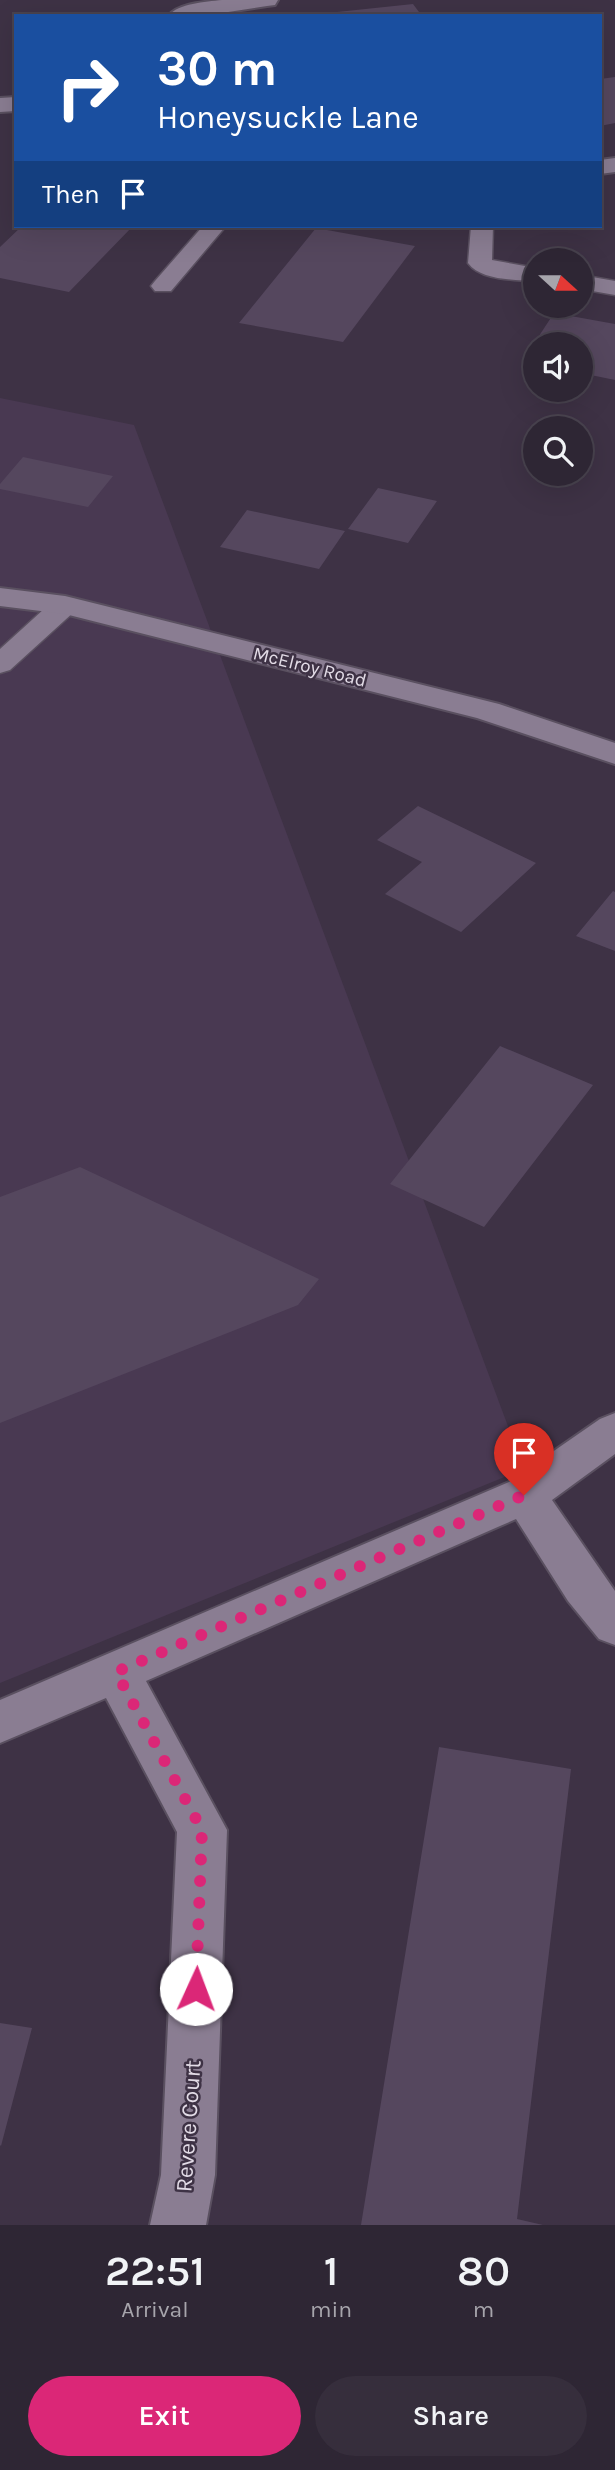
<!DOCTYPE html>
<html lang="en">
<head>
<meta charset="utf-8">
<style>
  body { margin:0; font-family:Karla,sans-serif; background:#362e3c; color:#f1f3f6; height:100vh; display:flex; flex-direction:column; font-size:26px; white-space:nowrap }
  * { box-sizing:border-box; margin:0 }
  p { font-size:23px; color:#a7a5ac }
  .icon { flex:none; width:38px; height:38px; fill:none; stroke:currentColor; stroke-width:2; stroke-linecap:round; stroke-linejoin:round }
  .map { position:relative; height:2225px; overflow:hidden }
  .details { display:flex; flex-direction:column; background:#2e2634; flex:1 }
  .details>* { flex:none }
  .hud { position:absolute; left:14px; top:14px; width:588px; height:214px; border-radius:0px; box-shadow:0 7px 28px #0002,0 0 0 2px #49434f; background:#1a4fa0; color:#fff; overflow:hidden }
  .needle { width:46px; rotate:111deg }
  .buttons { position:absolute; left:523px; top:248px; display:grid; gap:14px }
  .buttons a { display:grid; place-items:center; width:70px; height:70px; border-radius:50%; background:#2e2634; box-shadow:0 7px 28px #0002,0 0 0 2px #49434f; font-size:35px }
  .pin { position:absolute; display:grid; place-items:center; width:60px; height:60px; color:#fff; margin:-72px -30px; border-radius:50% 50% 50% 0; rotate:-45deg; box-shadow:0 0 7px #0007 }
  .pin .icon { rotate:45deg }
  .me { position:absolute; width:77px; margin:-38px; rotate:2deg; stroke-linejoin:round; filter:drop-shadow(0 0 5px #0008) }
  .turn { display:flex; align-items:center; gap:24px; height:147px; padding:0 28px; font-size:32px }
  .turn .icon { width:91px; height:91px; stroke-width:2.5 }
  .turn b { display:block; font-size:49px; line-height:60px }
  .then { display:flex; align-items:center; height:66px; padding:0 28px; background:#0003; gap:14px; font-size:26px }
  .eta { display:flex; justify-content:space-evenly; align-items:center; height:119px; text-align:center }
  .eta b { font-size:42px; font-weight:600; line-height:49px }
  .primary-button { display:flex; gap:14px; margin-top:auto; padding:14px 28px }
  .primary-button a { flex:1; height:80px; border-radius:42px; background:#db2777; color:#fff; font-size:28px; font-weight:600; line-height:80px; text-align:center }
  .primary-button a+a { background:#362e3c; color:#f1f3f6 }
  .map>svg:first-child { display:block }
  .built { fill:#493952 }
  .building { fill:#55475e }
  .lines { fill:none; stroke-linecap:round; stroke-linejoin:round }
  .lane-casing { stroke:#5a5060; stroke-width:3 }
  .street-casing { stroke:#5a5060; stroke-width:4 }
  .lane { fill:#8a7d92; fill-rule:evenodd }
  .street { fill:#8a7d92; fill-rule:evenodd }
  .route { stroke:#db2777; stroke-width:12; stroke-dasharray:0 21.6 }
  .labels { text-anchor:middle; stroke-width:5; stroke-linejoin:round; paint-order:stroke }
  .street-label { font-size:19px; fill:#e3dce7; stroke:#3e3245 }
  .near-street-label { font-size:23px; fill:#e3dce7; stroke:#3e3245 }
</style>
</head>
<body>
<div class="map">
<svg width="615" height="2225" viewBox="0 0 615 2225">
  <rect width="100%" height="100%" fill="#3e3245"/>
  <path class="built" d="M0 398 134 425 524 1469 0 1683Z"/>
  <path class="building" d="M413 4 422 16H318V14Z
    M615 77V123L600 126V79Z
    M22 226H133L69 292 0 278V247Z
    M316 228 415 246 343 342 239 323Z
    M554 313 615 324V380L581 373V345H536V364L522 362Z
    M23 457 113 476 88 507 0 489V484Z
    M378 488 437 501 408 543 348 529Z
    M247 510 345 531 319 569 220 547Z
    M418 806 536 863 461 932 385 894 422 862 377 840Z
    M613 891 615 892V951L576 936Z
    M500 1046 593 1085 484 1227 390 1184Z
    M80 1167 319 1279 298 1305 0 1423V1197Z
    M439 1747 571 1769 517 2219 543 2225H361Z
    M0 2023 32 2028 1 2146 0 2145Z"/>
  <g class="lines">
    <defs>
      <path id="lane" d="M203 226H226L171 291H155L151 286 155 281Z
        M471 226H493L492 260 536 268V282C515 279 481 281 468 263Z
        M581 275 615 281V295L581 289Z
        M65 597 75 599 79 605 75 611 10 670 0 673V649L55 599Z"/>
      <path id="street" d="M222 0H278L275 5 267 6 202 16H168C179 3 205 2 222 0Z
        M16 97V111L0 112V98Z
        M615 158V172L600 174V160Z
        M0 588 65 596 499 704 615 743V764L477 718 65 614 0 606Z
        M615 1413V1454L552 1500 615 1591V1645L599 1639 568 1601 516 1519 146 1681 227 1830 215 2175 206 2225H150L161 2175 177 1832 106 1698 0 1743V1700L509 1482 600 1419Z"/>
    </defs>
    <use href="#lane" class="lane-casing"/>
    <use href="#street" class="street-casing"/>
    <use href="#lane" class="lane"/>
    <use href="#street" class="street"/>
  </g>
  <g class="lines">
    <path class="route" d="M196 1989 202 1830 116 1672 524 1495"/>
  </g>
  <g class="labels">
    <g class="street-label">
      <text transform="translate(310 666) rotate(14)" y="7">McElroy Road</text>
    </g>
    <g class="near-street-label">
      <text transform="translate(188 2126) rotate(-86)" y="8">Revere Court</text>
    </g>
  </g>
</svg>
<div class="buttons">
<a><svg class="needle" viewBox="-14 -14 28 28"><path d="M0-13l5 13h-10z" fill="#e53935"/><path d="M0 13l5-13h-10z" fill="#a7a5ac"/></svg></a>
<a><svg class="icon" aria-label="sound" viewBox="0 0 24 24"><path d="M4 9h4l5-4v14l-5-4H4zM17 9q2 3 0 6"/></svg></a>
<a><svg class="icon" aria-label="search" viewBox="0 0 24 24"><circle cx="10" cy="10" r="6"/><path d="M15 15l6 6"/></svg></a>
</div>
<div class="pin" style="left:524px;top:1495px;background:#d93025"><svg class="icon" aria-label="arrive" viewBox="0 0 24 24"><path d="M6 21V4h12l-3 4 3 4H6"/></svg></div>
<svg class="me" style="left:196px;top:1989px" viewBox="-20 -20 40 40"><circle r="19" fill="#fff"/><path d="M0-13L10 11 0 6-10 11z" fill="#db2777"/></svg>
<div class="hud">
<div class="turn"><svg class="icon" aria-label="right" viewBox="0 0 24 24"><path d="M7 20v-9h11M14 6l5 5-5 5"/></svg><div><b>30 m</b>Honeysuckle Lane</div></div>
<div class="then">Then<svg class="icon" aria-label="arrive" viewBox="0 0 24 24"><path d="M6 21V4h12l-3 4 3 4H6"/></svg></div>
</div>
</div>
<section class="details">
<div class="eta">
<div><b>22:51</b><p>Arrival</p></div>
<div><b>1</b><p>min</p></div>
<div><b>80</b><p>m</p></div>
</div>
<div class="primary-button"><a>Exit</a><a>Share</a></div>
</section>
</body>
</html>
